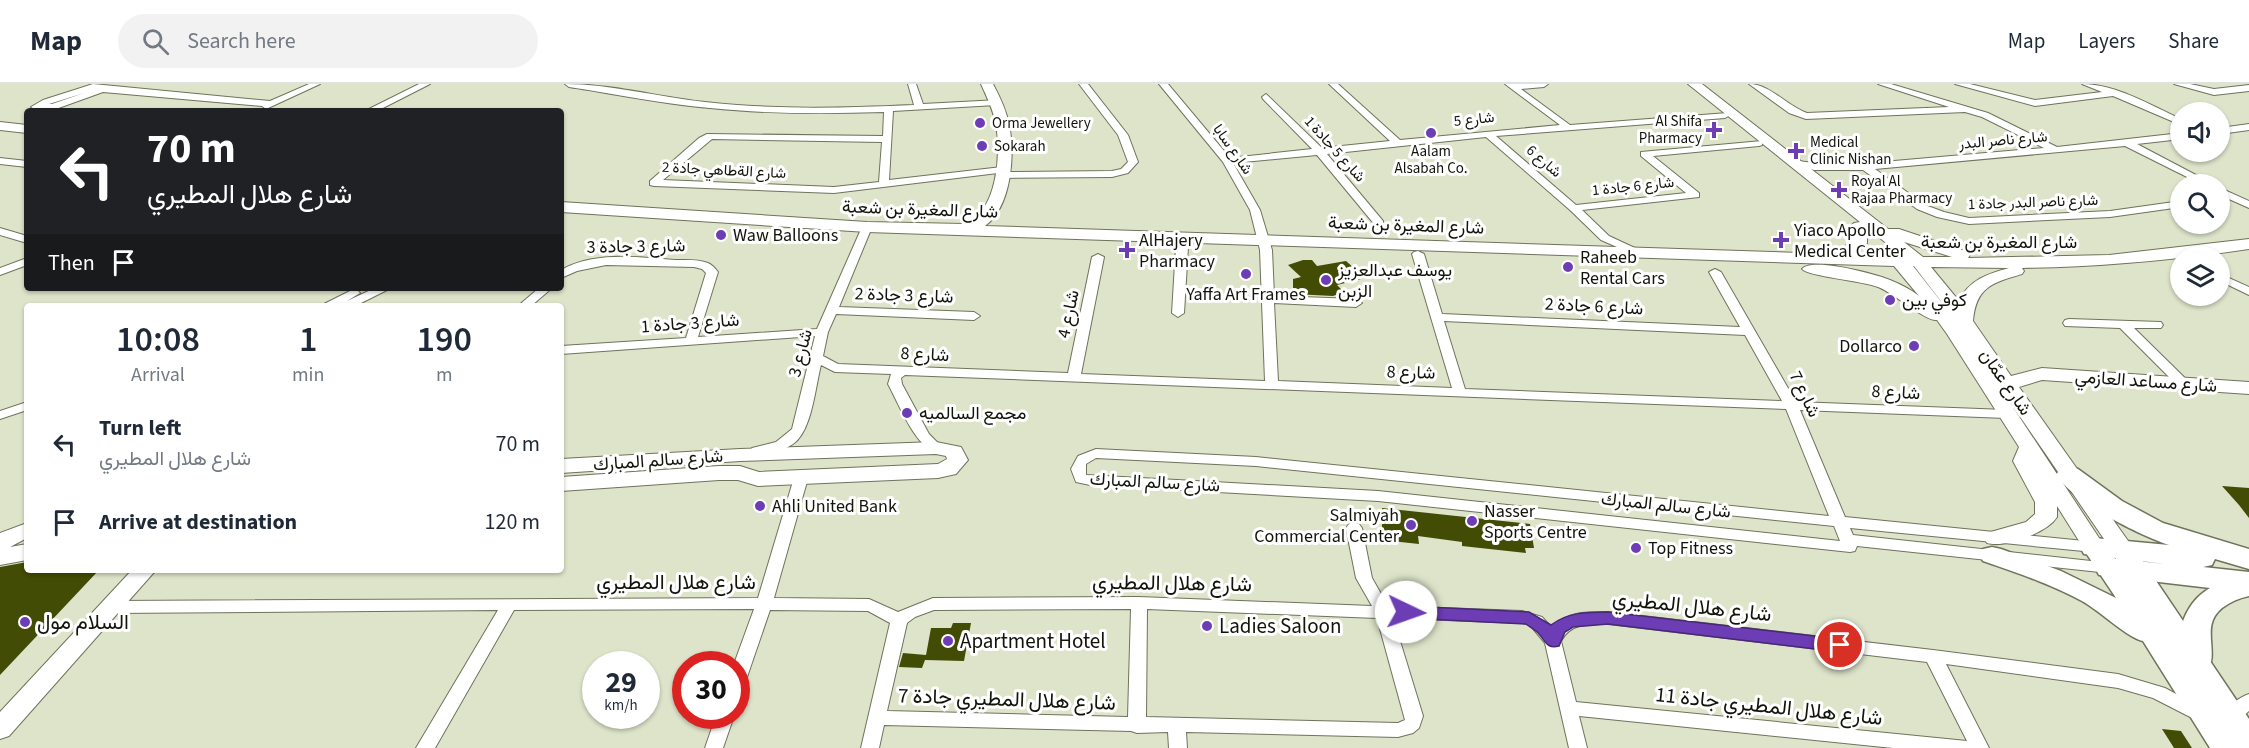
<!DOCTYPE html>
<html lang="en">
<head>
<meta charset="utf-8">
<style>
  body { margin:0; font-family:"Source Sans 3",Vazirmatn,sans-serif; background:#f2f2f3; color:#1f2937; height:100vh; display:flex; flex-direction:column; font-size:22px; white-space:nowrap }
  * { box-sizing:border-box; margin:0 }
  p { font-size:20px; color:#747a83 }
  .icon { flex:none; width:33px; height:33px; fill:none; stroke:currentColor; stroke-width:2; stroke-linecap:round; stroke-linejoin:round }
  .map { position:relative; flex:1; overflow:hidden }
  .drawer { position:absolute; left:24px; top:219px; width:540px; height:270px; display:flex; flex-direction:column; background:#fff; border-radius:6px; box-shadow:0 2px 4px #0004 }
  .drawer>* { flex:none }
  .guide { position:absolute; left:24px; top:24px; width:540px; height:183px; border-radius:6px; box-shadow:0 2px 4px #0004; background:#202124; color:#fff; overflow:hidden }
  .controls { position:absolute; left:2170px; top:18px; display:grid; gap:12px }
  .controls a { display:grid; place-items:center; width:60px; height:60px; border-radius:50%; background:#fff; box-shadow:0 2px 4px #0004; font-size:30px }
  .speed { position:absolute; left:582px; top:567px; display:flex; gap:12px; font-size:30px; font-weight:700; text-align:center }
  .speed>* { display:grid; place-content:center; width:78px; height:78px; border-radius:50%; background:#fff; box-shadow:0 2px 4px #0004; line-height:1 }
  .speed small { font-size:15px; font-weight:400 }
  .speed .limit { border:9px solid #d22; background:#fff; color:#111 }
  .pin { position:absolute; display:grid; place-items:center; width:51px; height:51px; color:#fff; margin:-26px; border:3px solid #fff; border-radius:50%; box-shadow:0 2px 6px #0007 }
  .me { position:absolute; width:66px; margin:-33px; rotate:93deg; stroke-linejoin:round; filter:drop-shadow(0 0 4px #0008) }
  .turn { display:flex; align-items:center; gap:21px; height:126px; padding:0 24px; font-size:27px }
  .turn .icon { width:78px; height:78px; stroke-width:2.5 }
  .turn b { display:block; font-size:42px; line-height:51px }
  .then { display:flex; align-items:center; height:57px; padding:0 24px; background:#0003; gap:12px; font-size:22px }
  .eta { display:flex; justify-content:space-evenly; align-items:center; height:102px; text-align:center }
  .eta b { font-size:36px; font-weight:600; line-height:42px }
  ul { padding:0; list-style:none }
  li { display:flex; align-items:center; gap:18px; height:78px; padding:0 24px }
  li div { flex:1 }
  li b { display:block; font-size:22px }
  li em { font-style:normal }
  header { display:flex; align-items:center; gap:36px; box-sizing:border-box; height:84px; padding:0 30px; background:#fff; border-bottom:2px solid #e0e1e3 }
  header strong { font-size:28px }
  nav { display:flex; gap:33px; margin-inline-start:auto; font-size:21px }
  .search { width:420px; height:54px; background:#f2f2f3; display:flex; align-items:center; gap:15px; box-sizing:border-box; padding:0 21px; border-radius:33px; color:#747a83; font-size:22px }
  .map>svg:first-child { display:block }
  .building { fill:#434c05 }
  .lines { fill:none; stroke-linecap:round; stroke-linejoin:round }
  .street-casing { stroke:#6e735b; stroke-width:2 }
  .secondary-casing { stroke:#6e735b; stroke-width:2 }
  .primary-casing { stroke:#6e735b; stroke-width:3 }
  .highway-casing { stroke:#6e735b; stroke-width:3 }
  .street { fill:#fff; fill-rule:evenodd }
  .secondary { fill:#fff; fill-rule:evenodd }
  .primary { fill:#fff; fill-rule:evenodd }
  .highway { fill:#fff; fill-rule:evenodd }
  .route { fill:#6d3db5; stroke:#472876; stroke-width:1.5 }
  .poi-dot { fill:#6d3db5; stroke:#fff; stroke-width:2 }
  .labels { text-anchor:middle; stroke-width:6; stroke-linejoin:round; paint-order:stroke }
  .far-street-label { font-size:15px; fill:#12140a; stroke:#fff }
  .far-poi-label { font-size:15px; fill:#12140a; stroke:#fff; text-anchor:start }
  .street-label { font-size:18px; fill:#12140a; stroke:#fff }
  .poi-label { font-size:18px; fill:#12140a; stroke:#fff; text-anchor:start }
  .near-street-label { font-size:21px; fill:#12140a; stroke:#fff }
  .near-poi-label { font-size:21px; fill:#12140a; stroke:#fff; text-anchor:start }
</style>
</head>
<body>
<header>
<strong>Map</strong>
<div class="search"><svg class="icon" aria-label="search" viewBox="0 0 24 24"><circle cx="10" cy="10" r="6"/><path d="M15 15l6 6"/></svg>Search here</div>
<nav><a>Map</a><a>Layers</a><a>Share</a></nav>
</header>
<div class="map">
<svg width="2249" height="664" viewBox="0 0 2249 664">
  <rect width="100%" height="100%" fill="#dee4ca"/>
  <path class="building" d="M1303 176H1312L1317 182 1346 177 1365 194 1337 201 1344 208 1333 212 1293 210V195L1301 193 1288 181Z
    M2222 402 2249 404V434L2239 421Z
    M1382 424 1530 440 1534 464H1525L1526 469 1462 462V458L1418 452 1419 460 1382 456Z
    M27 478V486H99L0 591V483Z
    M953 539H971L964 577 925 576 922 584 899 583 903 569 926 571 931 544H951Z
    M2162 645 2181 647 2192 664H2174Z"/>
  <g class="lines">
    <defs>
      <path id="street" d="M93 0 270 17 309 0H320L266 25 262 22 103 8 53 26H36L31 23 43 16ZM84 9 52 20H49Z
        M419 0H430L377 27H365Z
        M565 0C611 0 658 13 705 18 774 26 845 24 914 21L908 0H916L923 20 999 16 1000 18 996 21 893 27 889 96 1002 83 1006 84V88L1112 87 1121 85 1128 78 1118 51 1079 0H1088L1128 51 1138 78 1128 89 1112 93 1002 94 998 93V89L834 109 654 102 650 101V97L699 54 707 50 883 52 884 28C826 30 768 30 710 24 663 20 616 10 569 3ZM712 55 882 58 879 98 834 103 663 96Z
        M1159 0H1168L1230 74 1312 65 1263 15 1262 13 1266 10 1322 64 1390 57 1329 0H1338L1400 56 1560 41 1505 0H1548L1544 3 1521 5 1570 41 1728 29 1730 31 1725 34 1496 52 1576 121 1686 109 1641 72V68L1762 57V61L1759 62 1653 72 1699 109V113L1582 126 1609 152 1637 165V169L1633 170 1601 156 1570 126 1486 53 1327 70 1383 137V141H1375L1317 71 1233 79 1260 126 1272 166 1274 212 1356 215 1362 219 1356 223 1274 219 1278 297 1452 304 1412 170 1414 168 1418 167 1424 170 1442 230 1740 243 1709 188 1715 185 1721 188 1796 318 2006 326 2013 330 2006 334 1800 326 1845 433 2094 458 2099 459 2102 463 2099 467 2094 468 1850 444 1853 451 2109 479 2115 480 2117 484 2115 488 2109 489 1857 462 1855 467 1850 468 1378 417 1090 401 1076 398 1071 385 1078 372 1096 365 1256 373 1829 432 1786 325 905 291 901 294 902 300 929 350 943 364 936 368C915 363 898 318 888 300L891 290 835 288 821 281C815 304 812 347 793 360 783 367 769 369 757 371L750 367 752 364 776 358 792 345 815 252 561 270V262L686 254 706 189 702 185 694 183 606 181 577 187 561 194V186C594 167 639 173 675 176 686 176 698 175 708 179 712 181 715 184 718 188L698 253 817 245 862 143 867 140 872 143 839 223 974 228 980 232 974 236 836 230 828 248 823 272 838 280 1068 289 1092 173 1098 170 1104 173 1081 290 1265 297 1260 166 1250 126 1223 78ZM1444 237 1745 251 1782 317 1465 305ZM1096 374 1256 382 1834 442 1840 457 1378 407 1086 391V380Z
        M1749 0C1770 0 1787 22 1807 29L1949 23 1878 0H1891L1988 29 2057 63 2181 49V55L2137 60 2213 100H2201L2125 62 1875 85 1925 121 1944 128 1969 134 2110 127 2181 117V123L2110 133 1969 140 1937 133 1917 125 1863 86H1814L1793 80 1798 77 1830 81 1860 80 2044 64 1982 33 1965 28 1806 35 1789 29Z
        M1955 0H1970L2035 16 2102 8 2082 0C2116 0 2150 21 2181 35V41L2113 12 2035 22Z
        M2174 0H2190L2214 5 2249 1V7L2214 11Z
        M2249 40V46L2220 50V44Z
        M0 74 27 77V83L0 80Z
        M2220 104 2249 117V124L2220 111Z
        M0 144 27 152V159L0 151Z
        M1182 160 1188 163 1184 229 1178 233 1172 229 1176 163Z
        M27 174V181L0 191V184Z
        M2220 190 2249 203V211L2220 197Z
        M375 204H391L355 222H339L341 220 336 222H320L350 207H358L360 209 347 217Z
        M539 204H552L531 222H518Z
        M2069 235 2161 238 2163 241 2161 244H2134L2190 299 2183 303 2178 302 2120 244 2065 242 2063 239 2065 236Z
        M27 318V326L0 335V327Z
        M801 389 808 394 774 514 869 515 898 528 933 514 1139 513 1372 522 1356 494 1346 444 1349 440H1359L1362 444 1372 494 1388 522 1522 527 1542 533 1552 544C1566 527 1588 528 1608 528L1933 566 2118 590 2165 604 2204 625 2207 630 2204 635 2198 637 2153 614 2118 604 1946 580 1989 664H1893L1579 632 1587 664H1569L1545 559 1530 541 1522 539 1393 534 1423 632 1419 644 1413 649 1398 653 1186 648 1187 664H1169L1168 648 1137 649 1131 647 884 641 879 664H861L890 539 868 527 770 526 745 599 742 604 736 606V580H734L754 525 514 526 435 664H416L498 526 111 529 105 527 103 523 105 519 111 517 758 514 794 394ZM1131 525 1128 633 887 627 907 539 915 533 934 526ZM1147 525 1377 534 1405 636 1398 639 1146 633ZM1608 540 1927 578 1967 657 1576 618 1561 557C1571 538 1589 540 1608 540Z
        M2249 610V627C2241 634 2236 641 2225 637L2222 632C2227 623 2239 613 2249 610Z
        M716 632H734L723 664H705Z"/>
      <path id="secondary" d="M981 0H993C1000 13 1006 26 1009 40 1015 70 1012 122 985 142L1829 170 1851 159V142L1854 139 1860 138 1688 0H1702L1888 145H1899L1968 168 1970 171 1968 174 2109 171 2249 155V165C2174 176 2099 183 2022 184L2024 187 2022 190C1992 199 1976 203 1973 237L2011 292 2042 284 2249 298V310L2042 296 2019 303 2131 461 2134 466 2131 471 2123 474 2115 471 1999 302 2105 463 2102 468 2094 471 2086 468 2057 422V433C2047 449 2005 464 1987 459L1984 454 1987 449 2026 438 2035 430V418L2013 377 2019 363 1947 250 1937 236C1926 238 1894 209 1878 203 1863 197 1807 192 1802 185 1812 173 1875 190 1890 196 1900 200 1910 205 1919 212L1894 182 867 148 561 128V118L867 138 964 140C998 128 1001 70 996 40 993 26 987 13 981 0ZM1867 144 1899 169 1894 168 1887 172 1855 171 1867 159ZM1904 158 1952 173H1923ZM1913 182H1914L1950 229ZM1931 183 2009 184C1987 190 1969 196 1959 217Z
        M0 38 27 41V49L0 46Z
        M936 358 961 363 968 376 956 390 938 394 758 402 738 396H719L561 407V393L719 382H740L759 388 938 380 947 375 946 372 936 370 740 377 561 389V375L740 365Z
        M27 439V454L10 463 27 460V476L0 481V449Z
        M132 486H156L9 652 0 655V628Z"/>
      <path id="primary" d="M2094 455 2102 457 2119 480 2115 473 2118 467 2127 465 2136 467 2249 635V664H2210L2143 557C2128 554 2100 527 2082 517 2051 500 2017 489 1983 477L1980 471 1983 465 1992 463 2001 465 2061 487 2116 514 2082 463 2086 457Z"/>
      <path id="highway" d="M2069 383 2078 385 2122 417 2163 439 2249 465V485L2215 475 2212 481 2203 483 2249 488V512C2239 514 2230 518 2222 524 2200 542 2219 566 2208 587L2197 591 2186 587C2171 559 2182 520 2210 504L2099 491 2095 484 2099 477 2109 474 2165 480 2084 470 2080 463 2084 456 2094 454 2169 461C2137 450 2075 419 2056 391L2060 385Z"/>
    </defs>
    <use href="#street" class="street-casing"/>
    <use href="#secondary" class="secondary-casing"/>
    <use href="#primary" class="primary-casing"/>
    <use href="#highway" class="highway-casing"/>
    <use href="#street" class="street"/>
    <use href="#secondary" class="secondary"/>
    <use href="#primary" class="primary"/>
    <use href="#highway" class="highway"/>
  </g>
  <path class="route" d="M1406 522 1529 528 1551 541C1568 528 1587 528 1608 528L1840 555 1846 557 1848 561 1846 566 1840 568 1608 540 1573 543 1565 548 1559 562C1547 565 1546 558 1539 550 1536 546 1530 543 1526 540L1406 534 1400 532 1398 528 1400 523Z"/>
  <g class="poi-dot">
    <circle cx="980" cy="39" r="6"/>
    <path d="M1711 37h6v6h6v6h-6v6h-6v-6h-6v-6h6z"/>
    <circle cx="1431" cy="49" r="6"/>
    <circle cx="982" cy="62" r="6"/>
    <path d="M1793 58h6v6h6v6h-6v6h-6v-6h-6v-6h6z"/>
    <path d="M1836 97h6v6h6v6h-6v6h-6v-6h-6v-6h6z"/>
    <circle cx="721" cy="151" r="6"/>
    <path d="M1778 147h6v6h6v6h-6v6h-6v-6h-6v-6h6z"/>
    <path d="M1124 157h6v6h6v6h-6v6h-6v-6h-6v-6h6z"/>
    <circle cx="1568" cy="183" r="6"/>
    <circle cx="1246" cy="190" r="6"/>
    <circle cx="1326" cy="196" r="6"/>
    <circle cx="1890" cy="216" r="6"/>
    <circle cx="1914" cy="262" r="6"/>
    <circle cx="907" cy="329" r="6"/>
    <circle cx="760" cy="422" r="6"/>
    <circle cx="1472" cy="437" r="6"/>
    <circle cx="1411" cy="441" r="6"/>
    <circle cx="1636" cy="464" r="6"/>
    <circle cx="25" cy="538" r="6"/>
    <circle cx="1207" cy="542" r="6"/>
    <circle cx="948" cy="557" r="6"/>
  </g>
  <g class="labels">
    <g class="far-street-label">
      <text transform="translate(1474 35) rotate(-6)" y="5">شارع 5</text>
      <text transform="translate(2003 56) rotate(-5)" y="5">شارع ناصر البدر</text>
      <text transform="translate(1233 65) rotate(55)" y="5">شارع سابا</text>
      <text transform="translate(1335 65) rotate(48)" y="5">شارع 5 جادة 1</text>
      <text transform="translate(1544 77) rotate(41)" y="5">شارع 6</text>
      <text transform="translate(724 86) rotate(3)" y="5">شارع الةطاهي جادة 2</text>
      <text transform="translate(1633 102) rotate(-6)" y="5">شارع 6 جادة 1</text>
      <text transform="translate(2033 118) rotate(-2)" y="5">شارع ناصر البدر جادة 1</text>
    </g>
    <g class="far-poi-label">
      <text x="1702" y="42" text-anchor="end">Al Shifa<tspan x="1702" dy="17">Pharmacy</tspan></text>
      <text x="992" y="44">Orma Jewellery</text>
      <text x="1810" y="63">Medical<tspan x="1810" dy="17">Clinic Nishan</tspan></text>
      <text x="994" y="67">Sokarah</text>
      <text x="1431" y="72" text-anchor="middle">Aalam<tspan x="1431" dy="17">Alsabah Co.</tspan></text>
      <text x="1851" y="102">Royal Al<tspan x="1851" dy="17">Rajaa Pharmacy</tspan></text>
    </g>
    <g class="street-label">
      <text transform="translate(920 125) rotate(2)" y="6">شارع المغيرة بن شعبة</text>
      <text transform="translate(1406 141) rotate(2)" y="6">شارع المغيرة بن شعبة</text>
      <text x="1999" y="164">شارع المغيرة بن شعبة</text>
      <text transform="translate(636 162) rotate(-1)" y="6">شارع 3 جادة 3</text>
      <text transform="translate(904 211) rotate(2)" y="6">شارع 3 جادة 2</text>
      <text transform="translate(1594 222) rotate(3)" y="6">شارع 6 جادة 2</text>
      <text transform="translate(1068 230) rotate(-78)" y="6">شارع 4</text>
      <text transform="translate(690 239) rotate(-4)" y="6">شارع 3 جادة 1</text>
      <text transform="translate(800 269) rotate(-75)" y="6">شارع 3</text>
      <text transform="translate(925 270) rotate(3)" y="6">شارع 8</text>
      <text transform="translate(1411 288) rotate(2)" y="6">شارع 8</text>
      <text transform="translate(2146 297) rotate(4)" y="6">شارع مساعد العازمي</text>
      <text transform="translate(2006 298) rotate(55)" y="6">شارع عمّان</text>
      <text transform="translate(1896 308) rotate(3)" y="6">شارع 8</text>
      <text transform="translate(1805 310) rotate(64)" y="6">شارع 7</text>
      <text transform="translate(658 376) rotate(-4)" y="6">شارع سالم المبارك</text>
      <text transform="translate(1155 398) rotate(3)" y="6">شارع سالم المبارك</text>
      <text transform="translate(1666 421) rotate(6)" y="6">شارع سالم المبارك</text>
    </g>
    <g class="poi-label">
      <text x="1794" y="152">Yiaco Apollo<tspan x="1794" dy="21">Medical Center</tspan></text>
      <text x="733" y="157">Waw Balloons</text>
      <text x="1139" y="162">AlHajery<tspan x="1139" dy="21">Pharmacy</tspan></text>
      <text x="1580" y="179">Raheeb<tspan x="1580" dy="21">Rental Cars</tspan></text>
      <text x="1338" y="192">يوسف عبدالعزيز<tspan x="1338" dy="21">الزبن</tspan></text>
      <text x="1246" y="216" text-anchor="middle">Yaffa Art Frames</text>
      <text x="1902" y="222">كوفي بين</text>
      <text x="1902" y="268" text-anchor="end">Dollarco</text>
      <text x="919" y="335">مجمع السالميه</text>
      <text x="772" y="428">Ahli United Bank</text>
      <text x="1484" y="433">Nasser<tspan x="1484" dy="21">Sports Centre</tspan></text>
      <text x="1399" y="437" text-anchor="end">Salmiyah<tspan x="1399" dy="21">Commercial Center</tspan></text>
      <text x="1648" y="470">Top Fitness</text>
    </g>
    <g class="near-street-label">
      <text x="676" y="505">شارع هلال المطيري</text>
      <text transform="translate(1172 499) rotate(1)" y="7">شارع هلال المطيري</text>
      <text transform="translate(1692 522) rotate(6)" y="7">شارع هلال المطيري</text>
      <text transform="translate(1007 615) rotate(2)" y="7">شارع هلال المطيري جادة 7</text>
      <text transform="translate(1769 622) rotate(6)" y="7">شارع هلال المطيري جادة 11</text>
    </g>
    <g class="near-poi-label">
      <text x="37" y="545">السلام مول</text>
      <text x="1219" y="549">Ladies Saloon</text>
      <text x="960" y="564">Apartment Hotel</text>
    </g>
  </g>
</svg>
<div class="controls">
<a><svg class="icon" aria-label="sound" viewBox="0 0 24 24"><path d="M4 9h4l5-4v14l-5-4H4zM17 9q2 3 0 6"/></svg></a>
<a><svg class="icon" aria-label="search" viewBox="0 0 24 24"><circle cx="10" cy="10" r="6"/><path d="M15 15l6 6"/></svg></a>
<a><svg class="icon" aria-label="layers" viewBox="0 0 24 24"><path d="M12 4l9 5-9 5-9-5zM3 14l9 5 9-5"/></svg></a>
</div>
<div class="speed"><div>29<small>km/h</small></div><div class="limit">30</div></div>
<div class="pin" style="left:1840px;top:561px;background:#d93025"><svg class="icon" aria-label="arrive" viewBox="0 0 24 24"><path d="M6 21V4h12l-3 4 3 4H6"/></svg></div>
<svg class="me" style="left:1406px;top:528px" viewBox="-20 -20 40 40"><circle r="19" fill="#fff"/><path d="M0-13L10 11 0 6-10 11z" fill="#6d3db5"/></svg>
<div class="guide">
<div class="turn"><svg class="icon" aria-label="left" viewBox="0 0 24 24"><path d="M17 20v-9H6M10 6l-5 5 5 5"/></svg><div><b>70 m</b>شارع هلال المطيري</div></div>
<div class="then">Then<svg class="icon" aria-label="arrive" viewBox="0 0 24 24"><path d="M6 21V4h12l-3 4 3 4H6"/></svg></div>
</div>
<section class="drawer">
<div class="eta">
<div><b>10:08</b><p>Arrival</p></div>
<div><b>1</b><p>min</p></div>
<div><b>190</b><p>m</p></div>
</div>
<ul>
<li><svg class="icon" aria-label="left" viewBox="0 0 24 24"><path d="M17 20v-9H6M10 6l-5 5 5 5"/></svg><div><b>Turn left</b><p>شارع هلال المطيري</p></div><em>70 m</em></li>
<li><svg class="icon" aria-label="arrive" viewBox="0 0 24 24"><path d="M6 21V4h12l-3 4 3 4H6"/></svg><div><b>Arrive at destination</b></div><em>120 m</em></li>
</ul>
</section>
</div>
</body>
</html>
